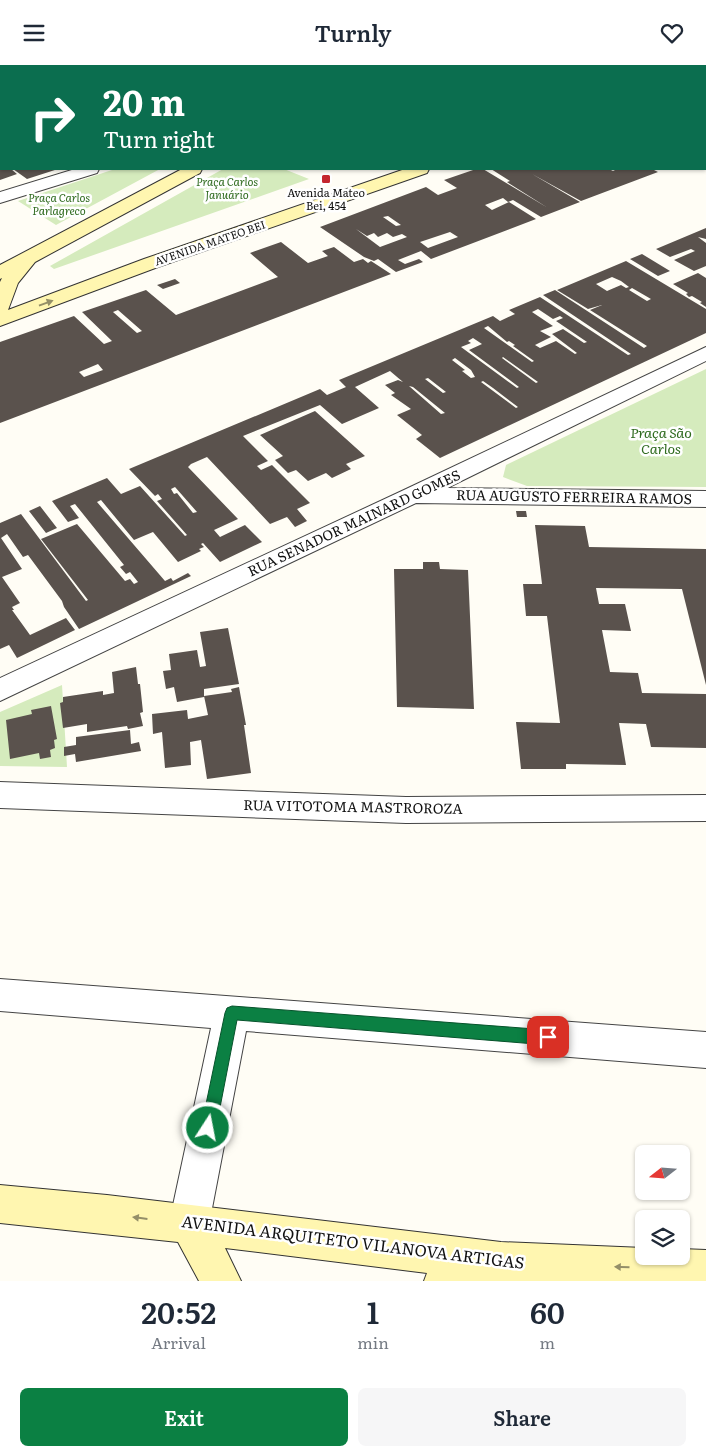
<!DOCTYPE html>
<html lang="en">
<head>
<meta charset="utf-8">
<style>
  body { margin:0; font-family:Literata,serif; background:#f6f6f7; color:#1f2937; height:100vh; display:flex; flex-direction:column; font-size:19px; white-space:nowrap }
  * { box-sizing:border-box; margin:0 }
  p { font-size:16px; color:#747a83 }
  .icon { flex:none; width:28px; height:28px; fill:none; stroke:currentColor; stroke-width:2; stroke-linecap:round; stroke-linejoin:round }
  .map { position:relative; height:1216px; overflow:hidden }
  .drawer { display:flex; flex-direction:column; background:#fff; flex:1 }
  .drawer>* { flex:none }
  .top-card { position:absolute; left:0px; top:0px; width:706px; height:105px; box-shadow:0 1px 4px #0004; background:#0b6e4f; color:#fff; overflow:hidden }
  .needle { width:32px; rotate:253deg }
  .buttons { position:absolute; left:635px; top:1080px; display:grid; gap:10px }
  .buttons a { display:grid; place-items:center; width:55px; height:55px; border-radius:8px; background:#fff; box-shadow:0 1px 4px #0004; font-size:25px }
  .pin { position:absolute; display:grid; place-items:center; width:42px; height:42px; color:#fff; margin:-21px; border-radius:10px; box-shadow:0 2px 8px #0006 }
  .me { position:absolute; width:55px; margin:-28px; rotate:11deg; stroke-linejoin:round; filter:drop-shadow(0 0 4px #0008) }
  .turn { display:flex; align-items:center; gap:18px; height:105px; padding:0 20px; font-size:22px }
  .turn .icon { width:65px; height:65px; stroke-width:2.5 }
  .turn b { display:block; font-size:35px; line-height:42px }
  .eta { display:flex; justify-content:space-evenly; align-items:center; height:85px; text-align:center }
  .eta b { font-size:30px; font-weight:600; line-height:35px }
  .action { display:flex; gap:10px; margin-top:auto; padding:10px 20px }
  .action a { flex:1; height:58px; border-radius:8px; background:#0b8043; color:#fff; font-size:20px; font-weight:600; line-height:58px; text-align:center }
  .action a+a { background:#f6f6f7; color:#1f2937 }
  header { display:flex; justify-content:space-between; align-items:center; height:65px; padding:0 20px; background:#fff; font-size:22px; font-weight:600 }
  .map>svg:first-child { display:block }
  .green { fill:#d5ebbd }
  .building { fill:#5a524d; fill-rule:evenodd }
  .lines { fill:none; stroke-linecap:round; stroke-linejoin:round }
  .minor-casing { stroke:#444; stroke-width:2 }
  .secondary-casing { stroke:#333; stroke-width:2 }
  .minor { fill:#fff; fill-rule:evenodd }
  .secondary { fill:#fff6b0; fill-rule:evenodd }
  .oneway { fill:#948f68 }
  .route { fill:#0b8043; stroke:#07532c }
  .poi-dot { fill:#c4262e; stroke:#fff; stroke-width:2 }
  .labels { text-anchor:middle; stroke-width:5; stroke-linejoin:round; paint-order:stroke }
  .far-park-label { font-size:11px; font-style:italic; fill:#2f6b1f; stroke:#fff }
  .far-poi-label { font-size:11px; fill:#111; stroke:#fff }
  .far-street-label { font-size:11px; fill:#111; stroke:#fff }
  .park-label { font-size:14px; font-style:italic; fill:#2f6b1f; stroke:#fff }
  .street-label { font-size:14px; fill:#111; stroke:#fff }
  .near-street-label { font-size:16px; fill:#111; stroke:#fff }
</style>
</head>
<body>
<header><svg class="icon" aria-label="menu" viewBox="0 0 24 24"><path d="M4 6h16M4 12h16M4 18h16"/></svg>Turnly<svg class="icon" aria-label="heart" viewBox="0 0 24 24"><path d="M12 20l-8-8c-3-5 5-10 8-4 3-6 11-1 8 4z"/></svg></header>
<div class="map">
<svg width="706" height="1216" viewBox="0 0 706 1216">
  <rect width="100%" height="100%" fill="#fffdf5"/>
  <path class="green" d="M115 104H160L56 160 18 136Z
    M223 104H284L309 114 54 204 50 201Z
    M706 304V422L527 421 503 412 506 400Z
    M62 620 67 702 0 701V647Z"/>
  <path class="building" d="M0 104H11L17 109 0 115Z
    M13 104H58L27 114Z
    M476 104H483L548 143 507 117 510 116 491 104H609L613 106 615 105 613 104H652L658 107 581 136 532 109 580 137 541 152 513 135 508 137 503 133 485 140 492 145 509 137 536 154 431 194 421 186 398 195 405 199 419 194 423 197 396 207 378 194 374 196 364 192 320 162 426 122 438 130 457 123 444 115ZM388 151 401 160 396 161 383 152ZM356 164 367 171 374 168 378 172 387 168 393 172 402 169 407 172 380 182ZM450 167 458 172 428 183 420 177Z
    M706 163V174L698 172 706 178V201L694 206 674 195 695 186 691 184 670 192 656 184Z
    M281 177 308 198 328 191 322 186 334 182 354 197 363 194 368 198 371 196 391 209 0 358V277L74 251 104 279 112 276 82 247 146 225 176 250 278 212 250 188ZM118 245 142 266 137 268 113 247ZM98 299 103 305 84 312 79 307Z
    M642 189 670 206 658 211 630 194Z
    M626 196 706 244V268L440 393 416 374 422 370 397 350 411 344 391 330 395 328 385 320 398 315 403 317 390 306 355 322 379 343 342 359 320 340 243 371 268 396 257 401 261 405 272 400 310 438 297 444 307 456 295 462 287 452 270 459 207 392 191 399 188 402 238 454 214 465 220 472 245 460 262 477 220 497 203 478 201 479 204 482 199 484 201 486 178 497 153 467 134 475 101 435 97 437 165 516 171 513 173 516 188 508 191 511 79 564 64 542 62 536 28 490 23 492 7 469 1 473 22 504 2 512 20 538 12 542 14 545H12L30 570 66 553 75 565 17 593 9 580 0 584V458L21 449 86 536 88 535 41 474 77 459 125 516 130 514 134 519 138 517 130 507 126 509 120 502 124 500 75 439 70 441 79 453 68 457 52 436 107 413 121 429 140 421 185 471 187 470 157 436 162 434 158 429 155 431 129 404 320 324 327 330 346 322 339 315 493 251 500 256 515 249 509 245 540 232 628 290 631 289 543 230 555 225 644 283 647 281 590 245 602 240 588 244 557 225ZM612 212 621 216 629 222 626 223 621 220 607 226 596 219ZM632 223 651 234 647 236 629 225ZM538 244 553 254 560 251 563 253 556 256 587 277 584 278 563 264 552 269 577 288 575 289 556 276 540 283 535 280 551 272 540 266 553 261 532 247ZM488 261 507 277 509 276 515 280 513 281 534 296 532 297 484 263ZM473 273 482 279 469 285 519 322 517 323 461 282 471 278 468 276ZM503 292 538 317 536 318 502 293ZM455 293 471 305 475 312 471 313 462 306 465 305 452 295ZM428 313 446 327 443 328 425 314ZM483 316 493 323 518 342 516 343 481 317ZM409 321 413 322 445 348 441 349ZM175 422 197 447 193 448 177 428 174 429 171 424Z
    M698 208 706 213V242L700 238 702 237 692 231 689 232 686 229 688 228 673 219Z
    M175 214 180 218 163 224 157 220Z
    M315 346 365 391 346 399 351 404 332 413 326 408 308 416 296 405 288 408 275 395 283 391 260 370Z
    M40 441 57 463 46 468 29 446Z
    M516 446H526L527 452H517Z
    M535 460 585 461 589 482 706 484V620L682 524 596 523 599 539H625L631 566 602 565 610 607 638 608 642 628 706 629V683L651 682 646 659 619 658 626 700 566 699V704H521L516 657 560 658 547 551H526L523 519H542Z
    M423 497H439L440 504 468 505 474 644 397 642 394 504H423Z
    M228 563 239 619 204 624V632L177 637 174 622 166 624 163 606 171 605 169 589 197 585 200 602 206 601 200 567Z
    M136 602 138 619H140L143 647 140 648 143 661 128 664 127 661 87 667V659L63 663 60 638 63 637V632L103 626V630L114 628 112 607Z
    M239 622 246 660H244L251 708 207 714 201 675 190 677 191 700 165 703 162 667 153 669 152 649 187 645 188 654 208 650 204 631 232 627 231 624Z
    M51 641 57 674 54 675 55 683 50 685 51 692 40 694 39 688 10 694 6 655 32 649 31 645Z
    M130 665 131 679 139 677 141 686 76 697 75 689 64 691V682L76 680V672Z"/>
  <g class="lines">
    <defs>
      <path id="minor" d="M0 12H1V20H0Z
        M75 104H99L97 108 0 138V127Z
        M706 282V296L447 423 706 426V442L416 438 0 636V613L404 425Z
        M0 717 406 732 706 730V756L406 758 0 743Z
        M0 914 706 967V1003L246 966 209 1159 203 1173 189 1179 175 1173 169 1159 211 963 0 946Z"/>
      <path id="secondary" d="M706 0V8H705V1H700Z
        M182 104H202L200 108 35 197 18 218 8 245 144 194 405 104H429L427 108 158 202 0 261V217L2 213 0 214V200Z
        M0 1120 107 1130 501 1177 644 1183V1191H681V1184L706 1185V1216H424L427 1208 225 1183 241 1216H199L178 1177 0 1158Z"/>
    </defs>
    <use href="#minor" class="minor-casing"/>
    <use href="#secondary" class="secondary-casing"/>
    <use href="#minor" class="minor"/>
    <use href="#secondary" class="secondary"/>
  </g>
  <defs><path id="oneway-solid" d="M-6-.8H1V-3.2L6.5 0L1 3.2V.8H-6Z" transform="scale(1.25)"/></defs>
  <g class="oneway">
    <use href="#oneway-solid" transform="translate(46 238) rotate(-20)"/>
    <use href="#oneway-solid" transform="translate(140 1153) rotate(-173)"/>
    <use href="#oneway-solid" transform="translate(622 1202) rotate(-178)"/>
  </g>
  <path class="route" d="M232 941 548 965 553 967 555 972 553 978 548 980 237 955 216 1063 214 1068 208 1070 203 1068 201 1063 225 948 227 943Z"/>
  <rect class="poi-dot" x="321" y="109" width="10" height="10" rx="2.5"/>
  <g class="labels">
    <g class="far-park-label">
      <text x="227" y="121">Praça Carlos<tspan x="227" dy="13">Januário</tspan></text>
      <text x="59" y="137">Praça Carlos<tspan x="59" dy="13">Parlagreco</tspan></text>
    </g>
    <g class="far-poi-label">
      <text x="326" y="132">Avenida Mateo<tspan x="326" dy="13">Bei, 454</tspan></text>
    </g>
    <g class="far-street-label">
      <text transform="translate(210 178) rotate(-19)" y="4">AVENIDA MATEO BEI</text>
    </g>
    <g class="park-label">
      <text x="661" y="373">Praça São<tspan x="661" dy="16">Carlos</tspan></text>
    </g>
    <g class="street-label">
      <text transform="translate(574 432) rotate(1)" y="5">RUA AUGUSTO FERREIRA RAMOS</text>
      <text transform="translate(354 458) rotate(-25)" y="5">RUA SENADOR MAINARD GOMES</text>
      <text transform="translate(353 742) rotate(1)" y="5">RUA VITOTOMA MASTROROZA</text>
    </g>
    <g class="near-street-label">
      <text transform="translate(353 1177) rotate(7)" y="6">AVENIDA ARQUITETO VILANOVA ARTIGAS</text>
    </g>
  </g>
</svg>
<div class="buttons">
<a><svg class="needle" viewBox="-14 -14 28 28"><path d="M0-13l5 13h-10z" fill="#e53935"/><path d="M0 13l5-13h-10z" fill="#747a83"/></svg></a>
<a><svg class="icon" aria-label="layers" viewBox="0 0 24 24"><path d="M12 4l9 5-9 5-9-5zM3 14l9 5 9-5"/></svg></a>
</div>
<div class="pin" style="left:548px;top:972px;background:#d93025"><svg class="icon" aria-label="arrive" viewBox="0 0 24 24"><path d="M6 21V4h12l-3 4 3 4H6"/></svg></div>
<svg class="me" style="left:208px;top:1063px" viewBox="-20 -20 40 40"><circle r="17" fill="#0b8043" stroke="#fff" stroke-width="3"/><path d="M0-11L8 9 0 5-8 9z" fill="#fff"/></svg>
<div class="top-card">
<div class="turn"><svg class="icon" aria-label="right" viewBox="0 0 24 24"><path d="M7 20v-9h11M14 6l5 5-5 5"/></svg><div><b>20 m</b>Turn right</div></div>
</div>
</div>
<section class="drawer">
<div class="eta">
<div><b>20:52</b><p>Arrival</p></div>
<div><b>1</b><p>min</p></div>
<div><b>60</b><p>m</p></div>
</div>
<div class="action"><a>Exit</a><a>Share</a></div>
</section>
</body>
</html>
